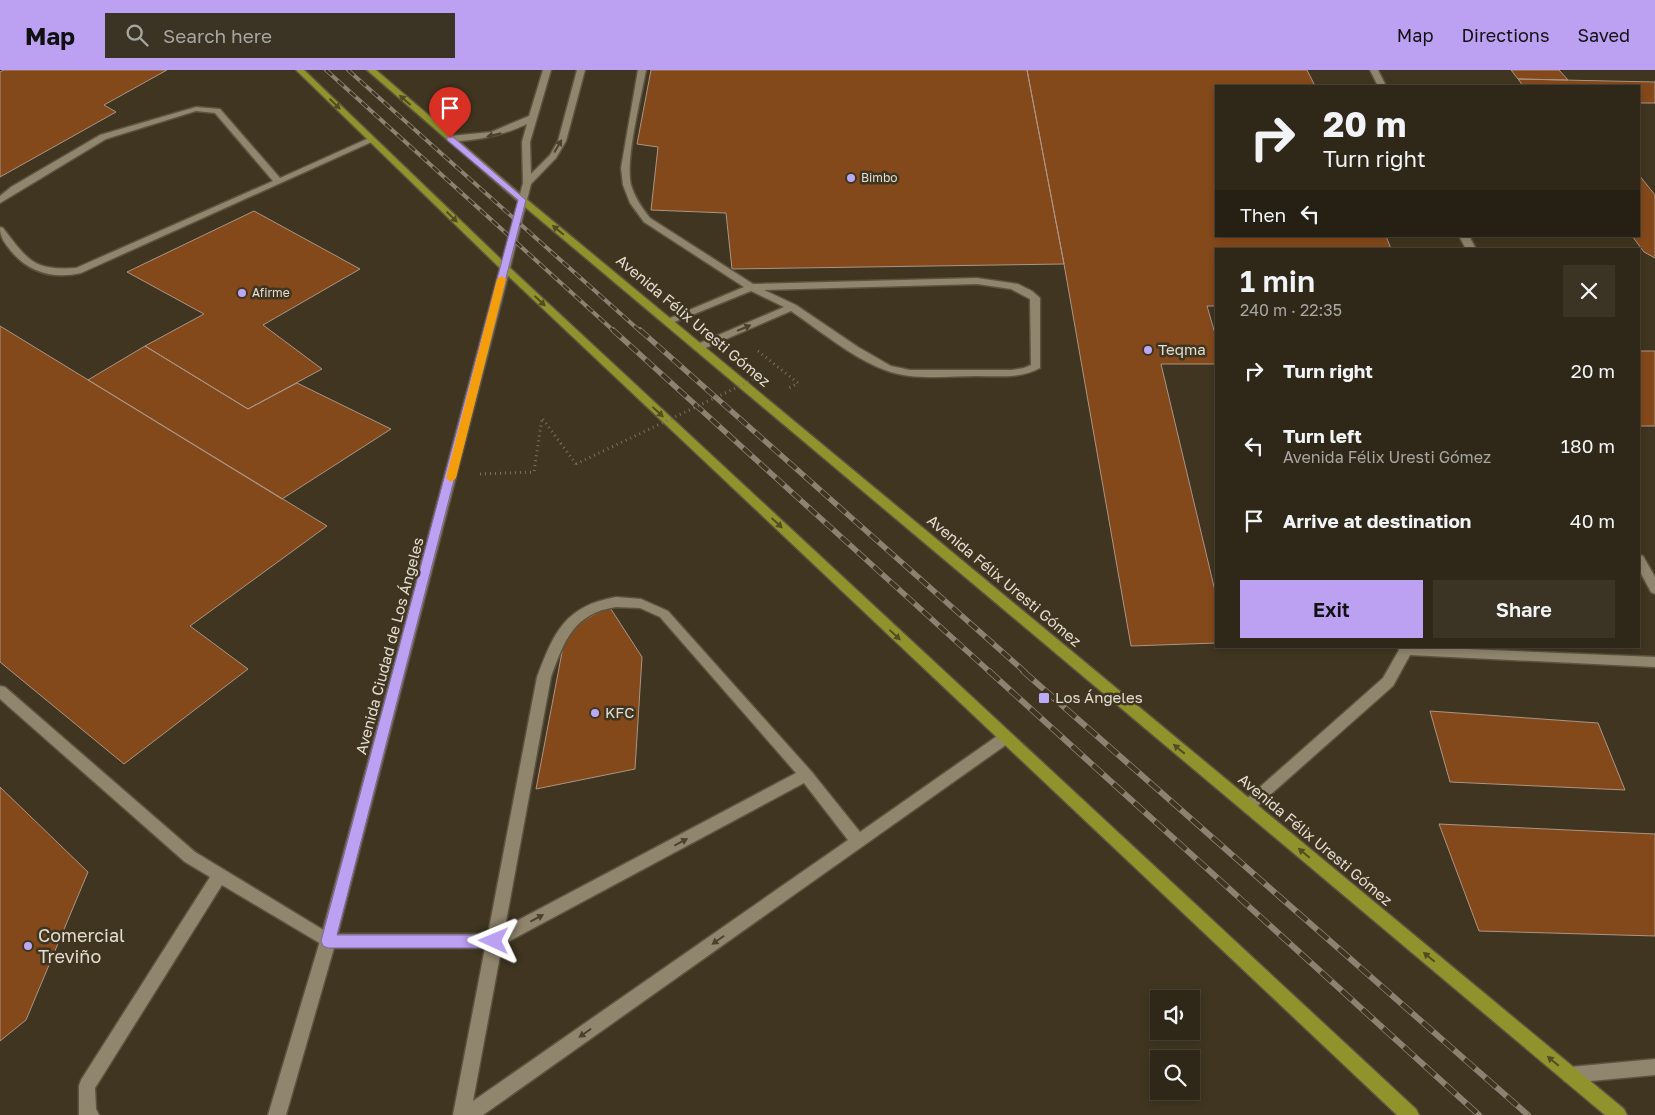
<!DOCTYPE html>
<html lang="en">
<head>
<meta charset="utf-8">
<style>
  body { margin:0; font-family:"Golos Text",sans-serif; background:#3b3425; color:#f1f3f6; height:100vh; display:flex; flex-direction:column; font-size:19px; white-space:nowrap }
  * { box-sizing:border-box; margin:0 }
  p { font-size:16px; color:#a7a6a2 }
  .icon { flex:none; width:28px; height:28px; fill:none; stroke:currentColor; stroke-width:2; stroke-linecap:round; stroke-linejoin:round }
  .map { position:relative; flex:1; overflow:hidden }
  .drawer { position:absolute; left:1215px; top:178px; width:425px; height:400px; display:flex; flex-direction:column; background:#2f2818; border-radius:0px; box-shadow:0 2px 8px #0003,0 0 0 1px #4a4437 }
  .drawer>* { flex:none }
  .guide { position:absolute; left:1215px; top:15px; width:425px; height:152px; border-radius:0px; box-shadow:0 2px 8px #0003,0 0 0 1px #4a4437; background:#2f2818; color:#f1f3f6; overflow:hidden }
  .buttons { position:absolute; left:1150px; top:920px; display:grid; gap:10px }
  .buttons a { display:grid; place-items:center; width:50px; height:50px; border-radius:0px; background:#2f2818; box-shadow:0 2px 8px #0003,0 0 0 1px #4a4437; font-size:25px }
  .pin { position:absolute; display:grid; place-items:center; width:42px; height:42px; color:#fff; margin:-51px -21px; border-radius:50% 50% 50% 0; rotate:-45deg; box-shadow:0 0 5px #0007 }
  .pin .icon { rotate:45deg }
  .me { position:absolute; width:55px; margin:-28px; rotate:271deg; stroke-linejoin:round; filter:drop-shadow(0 0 4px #0008) }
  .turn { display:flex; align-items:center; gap:18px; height:105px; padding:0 25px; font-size:22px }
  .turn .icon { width:65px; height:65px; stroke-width:2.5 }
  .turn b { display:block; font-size:35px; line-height:42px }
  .then { display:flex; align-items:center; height:48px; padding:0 25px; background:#0003; gap:10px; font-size:19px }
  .round { display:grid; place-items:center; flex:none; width:52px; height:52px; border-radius:0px; background:#3b3425 }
  .headline { display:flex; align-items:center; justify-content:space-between; height:85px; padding:0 25px }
  h1 { font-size:30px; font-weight:600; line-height:38px }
  .primary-button { display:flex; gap:10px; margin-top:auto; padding:10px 25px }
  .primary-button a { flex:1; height:58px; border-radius:0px; background:#bca0f2; color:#111; font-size:20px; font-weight:600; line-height:58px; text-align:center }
  .primary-button a+a { background:#3b3425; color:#f1f3f6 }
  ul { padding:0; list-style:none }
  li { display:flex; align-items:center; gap:15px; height:75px; padding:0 25px }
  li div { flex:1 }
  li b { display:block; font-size:19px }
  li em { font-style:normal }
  header { display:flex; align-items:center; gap:30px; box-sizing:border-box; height:70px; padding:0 25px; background:#bca0f2; color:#111 }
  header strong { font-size:24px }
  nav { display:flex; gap:28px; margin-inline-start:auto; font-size:18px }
  .search { width:350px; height:45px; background:#3b3425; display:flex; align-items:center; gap:12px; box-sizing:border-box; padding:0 18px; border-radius:0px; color:#a7a6a2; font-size:19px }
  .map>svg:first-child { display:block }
  .building { fill:#84491b; stroke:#ac9485 }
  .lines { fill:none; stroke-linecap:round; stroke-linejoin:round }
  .service-casing { stroke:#5b5340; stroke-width:3 }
  .minor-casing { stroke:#5b5340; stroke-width:3 }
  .tertiary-casing { stroke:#5b5340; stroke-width:3 }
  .secondary-casing { stroke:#5b5340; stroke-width:3 }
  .primary-casing { stroke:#5b5340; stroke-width:3 }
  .path { stroke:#7a715f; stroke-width:3; stroke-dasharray:1 4; stroke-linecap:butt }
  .service { fill:#90856d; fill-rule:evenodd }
  .minor { fill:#90856d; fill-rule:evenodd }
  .tertiary { fill:#90856d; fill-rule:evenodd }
  .secondary { fill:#90856d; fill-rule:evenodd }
  .primary { fill:#90932c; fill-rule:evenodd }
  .rail-far2-casing { stroke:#8b8272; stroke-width:4 }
  .rail-far1-casing { stroke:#8b8272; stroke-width:5.5 }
  .rail-casing { stroke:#8b8272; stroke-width:6 }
  .rail-far2 { stroke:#3f3520; stroke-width:2.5; stroke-dasharray:8; stroke-linecap:butt }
  .rail-far1 { stroke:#3f3520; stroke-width:4; stroke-dasharray:11; stroke-linecap:butt }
  .rail { stroke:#3f3520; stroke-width:4.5; stroke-dasharray:14; stroke-linecap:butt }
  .path-bridge { stroke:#7a715f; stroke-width:3; stroke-dasharray:1 4; stroke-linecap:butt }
  .oneway { fill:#534c23 }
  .oneway2 { fill:#4b412c }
  .route { fill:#bca0f2; stroke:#7a689d }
  .slow { fill:#f59e0b }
  .poi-dot { fill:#baaaf6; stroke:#3f3520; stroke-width:2 }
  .labels { text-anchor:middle; stroke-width:5; stroke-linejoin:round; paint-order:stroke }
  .far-poi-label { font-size:12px; fill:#e4ddd1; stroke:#3f3520; text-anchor:start }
  .street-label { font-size:15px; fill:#e4ddd1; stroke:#3f3520 }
  .poi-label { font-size:15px; fill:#e4ddd1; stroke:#3f3520; text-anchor:start }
  .near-poi-label { font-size:18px; fill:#e4ddd1; stroke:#3f3520; text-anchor:start }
</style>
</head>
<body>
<header>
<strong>Map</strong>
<div class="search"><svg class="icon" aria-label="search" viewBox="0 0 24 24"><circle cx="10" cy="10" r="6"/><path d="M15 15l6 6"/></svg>Search here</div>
<nav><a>Map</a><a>Directions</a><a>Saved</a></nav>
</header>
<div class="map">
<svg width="1655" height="1045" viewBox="0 0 1655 1045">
  <rect width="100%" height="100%" fill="#3f3520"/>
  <path class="building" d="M4 0H167L104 35 116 42 0 107V2Z
    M651 0H1027L1064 194 732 199 726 143 651 140 658 77 637 74Z
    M1027 0H1307L1315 16H1216V166H1386L1391 179H1216V236H1207L1216 267V294H1161L1216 525V573L1131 576 1064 194Z
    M1511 0H1559L1568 10 1518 9Z
    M1518 9 1655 12V33H1639V16H1523Z
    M1639 105 1655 125V188L1644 182 1632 166H1639Z
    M254 141 360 199 263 255 322 299 248 339 145 276 204 244 127 202Z
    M0 256 327 456 190 556 248 599 124 694 0 592Z
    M145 276 248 339 297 313 391 359 282 429 88 310Z
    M1639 281H1655V356H1639Z
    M609 536 642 587 635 699 536 719 566 561Z
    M1430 641 1598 653 1625 720 1450 712Z
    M0 717 88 802 26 950 0 971Z
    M1439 754 1655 764V866L1479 861Z"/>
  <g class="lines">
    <defs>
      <path id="service" d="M638 0H646C641 28 625 90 631 115 635 128 642 138 650 148L753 214 977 208 1018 214 1032 221 1040 228V298C1020 309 998 306 976 306 947 306 913 311 885 300 854 289 819 260 791 241L703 279H695V275L784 237 751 221 672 253H664L663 251 744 217 644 152 630 133 623 115 621 98ZM977 214 1011 219 1030 229 1031 295 1024 298 1012 300H910L891 296 858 277 796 235 764 220Z
        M196 37 220 39 280 108 369 68 376 70 81 203C54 209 29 203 11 181 5 173 0 168 0 157L3 158C28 190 33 201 76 198L273 111 215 43 196 41 106 69 0 133V126L11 117 100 65Z
        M616 527 641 529 668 541 811 701 860 762 1000 664 1005 662 1010 664 1012 668 1010 672 483 1045H453L485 878H328L222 815 95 1018 96 1039 99 1045H79V1016L81 1010 210 807 185 792 0 629V616L5 617 195 782 330 864H488L537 607C554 562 565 536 616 527ZM616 537 640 538 660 547 796 703 505 857 551 607C564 571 574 543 616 537ZM804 713 848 770 473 1031 502 875Z
        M1397 576 1655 587V597L1410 585 1393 616 1253 740 1248 742 1243 740 1241 736 1243 732 1383 608 1399 580Z
        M1655 989V1005L1570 1013 1564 1011 1562 1005 1564 999 1570 997Z"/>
      <path id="minor" d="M1370 0H1378L1386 16H1378Z
        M1459 166H1469L1476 179H1466Z
        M1639 485 1643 486 1655 507V524L1651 522 1639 500Z"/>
      <path id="tertiary" d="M505 195 510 198 336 871 286 1045H268L320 871 500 198Z"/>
      <path id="secondary" d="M543 0H551L530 72 531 104 550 85 558 71 577 0H585L566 71 556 88 531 114 510 198 505 201 500 198 523 113 522 72 527 54C502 66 478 70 450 72L446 69 450 66 491 62 529 46Z"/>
      <path id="primary" d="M296 0H304L508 196 1416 1039 1419 1045H1397L502 200Z
        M367 0H376L525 128 1624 1039 1627 1045H1605L519 132Z"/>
    </defs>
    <use href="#service" class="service-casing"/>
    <use href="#minor" class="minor-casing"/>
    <use href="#tertiary" class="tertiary-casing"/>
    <use href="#secondary" class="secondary-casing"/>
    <use href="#primary" class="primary-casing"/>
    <path class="path" d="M758 281 798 313 789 318
      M480 404 534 402 542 348 576 394"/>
    <use href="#service" class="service"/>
    <use href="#minor" class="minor"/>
    <use href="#tertiary" class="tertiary"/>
    <use href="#secondary" class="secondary"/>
    <use href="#primary" class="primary"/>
    <defs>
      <path id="rail-far2" d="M326 0 615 262
        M348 0 641 262"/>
      <path id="rail-far1" d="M613 260 990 602
        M640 260 1025 602"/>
      <path id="rail" d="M989 601 1479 1045
        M1023 601 1528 1045"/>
    </defs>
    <use href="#rail-far2" class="rail-far2-casing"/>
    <use href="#rail-far1" class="rail-far1-casing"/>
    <use href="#rail" class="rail-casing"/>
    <use href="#rail-far2" class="rail-far2"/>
    <use href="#rail-far1" class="rail-far1"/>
    <use href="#rail" class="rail"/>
    <path class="path-bridge" d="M576 394 763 305"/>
  </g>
  <defs><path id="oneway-solid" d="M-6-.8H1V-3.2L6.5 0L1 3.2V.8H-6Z" transform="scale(1.25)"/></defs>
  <g class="oneway">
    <use href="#oneway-solid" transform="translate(405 30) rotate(-139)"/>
    <use href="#oneway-solid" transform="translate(335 34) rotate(44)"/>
    <use href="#oneway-solid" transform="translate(452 147) rotate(44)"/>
    <use href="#oneway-solid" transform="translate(558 160) rotate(-140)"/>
    <use href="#oneway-solid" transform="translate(540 231) rotate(43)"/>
    <use href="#oneway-solid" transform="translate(658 342) rotate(43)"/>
    <use href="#oneway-solid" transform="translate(777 453) rotate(43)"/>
    <use href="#oneway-solid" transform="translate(895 565) rotate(43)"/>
    <use href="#oneway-solid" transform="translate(1179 679) rotate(-140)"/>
    <use href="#oneway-solid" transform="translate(1304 783) rotate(-140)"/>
    <use href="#oneway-solid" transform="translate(1429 887) rotate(-140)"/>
    <use href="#oneway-solid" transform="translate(1553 991) rotate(-140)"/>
  </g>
  <g class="oneway2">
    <use href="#oneway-solid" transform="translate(494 65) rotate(167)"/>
    <use href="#oneway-solid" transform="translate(558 76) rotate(-60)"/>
    <use href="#oneway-solid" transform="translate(744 258) rotate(-23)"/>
    <use href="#oneway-solid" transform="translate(681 772) rotate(-28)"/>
    <use href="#oneway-solid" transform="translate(537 848) rotate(-28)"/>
    <use href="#oneway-solid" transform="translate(718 870) rotate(145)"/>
    <use href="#oneway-solid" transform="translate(585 963) rotate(145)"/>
  </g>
  <path class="route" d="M447 67H453L526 130 337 865H494L499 867 501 871 499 876 494 878H328L323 876 321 871 518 130 447 70Z"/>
  <path class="slow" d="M502 206 506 209 456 408 451 412 446 408 497 209Z"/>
  <g class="poi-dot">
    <circle cx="851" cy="108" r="5"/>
    <circle cx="242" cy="223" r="5"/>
    <circle cx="1148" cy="280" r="5"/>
    <rect x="1038" y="622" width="12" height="12" rx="2.5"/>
    <circle cx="595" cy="643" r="5"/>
    <circle cx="28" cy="876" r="5"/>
  </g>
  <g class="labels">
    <g class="far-poi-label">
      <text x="861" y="112">Bimbo</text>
      <text x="252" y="227">Afirme</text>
    </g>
    <g class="street-label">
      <text transform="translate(693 251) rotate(40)" y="5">Avenida Félix Uresti Gómez</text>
      <text transform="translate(1004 511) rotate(40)" y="5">Avenida Félix Uresti Gómez</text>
      <text transform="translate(390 576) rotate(-75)" y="5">Avenida Ciudad de Los Ángeles</text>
      <text transform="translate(1315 770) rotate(40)" y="5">Avenida Félix Uresti Gómez</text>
    </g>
    <g class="poi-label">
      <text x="1158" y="285">Teqma</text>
      <text x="1055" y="633">Los Ángeles</text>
      <text x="605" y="648">KFC</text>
    </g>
    <g class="near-poi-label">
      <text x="38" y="872">Comercial<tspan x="38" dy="21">Treviño</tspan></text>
    </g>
  </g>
</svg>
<div class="buttons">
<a><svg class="icon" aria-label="sound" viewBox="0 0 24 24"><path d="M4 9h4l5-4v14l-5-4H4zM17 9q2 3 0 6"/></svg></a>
<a><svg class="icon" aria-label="search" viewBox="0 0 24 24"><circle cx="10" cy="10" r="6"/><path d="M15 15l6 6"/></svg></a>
</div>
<div class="pin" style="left:450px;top:68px;background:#d93025"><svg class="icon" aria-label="arrive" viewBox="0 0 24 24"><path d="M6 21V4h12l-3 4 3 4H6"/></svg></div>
<svg class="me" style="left:494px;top:871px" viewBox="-20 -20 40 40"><path d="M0-17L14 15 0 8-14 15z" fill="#bca0f2" stroke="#fff" stroke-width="4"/></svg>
<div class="guide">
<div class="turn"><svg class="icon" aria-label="right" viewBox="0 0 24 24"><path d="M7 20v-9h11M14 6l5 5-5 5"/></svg><div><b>20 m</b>Turn right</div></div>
<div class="then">Then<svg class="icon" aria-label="left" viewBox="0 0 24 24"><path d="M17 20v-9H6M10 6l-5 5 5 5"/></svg></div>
</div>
<section class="drawer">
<div class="headline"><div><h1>1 min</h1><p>240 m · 22:35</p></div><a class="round"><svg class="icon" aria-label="close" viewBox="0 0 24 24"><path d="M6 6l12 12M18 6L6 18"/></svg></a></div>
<ul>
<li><svg class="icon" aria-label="right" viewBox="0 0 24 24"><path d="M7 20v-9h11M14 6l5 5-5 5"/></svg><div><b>Turn right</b></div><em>20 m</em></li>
<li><svg class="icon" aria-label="left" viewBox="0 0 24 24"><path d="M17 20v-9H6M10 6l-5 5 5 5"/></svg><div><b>Turn left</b><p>Avenida Félix Uresti Gómez</p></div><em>180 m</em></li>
<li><svg class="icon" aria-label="arrive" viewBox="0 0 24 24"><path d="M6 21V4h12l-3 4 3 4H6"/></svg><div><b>Arrive at destination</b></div><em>40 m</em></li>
</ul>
<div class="primary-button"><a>Exit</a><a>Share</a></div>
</section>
</div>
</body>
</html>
